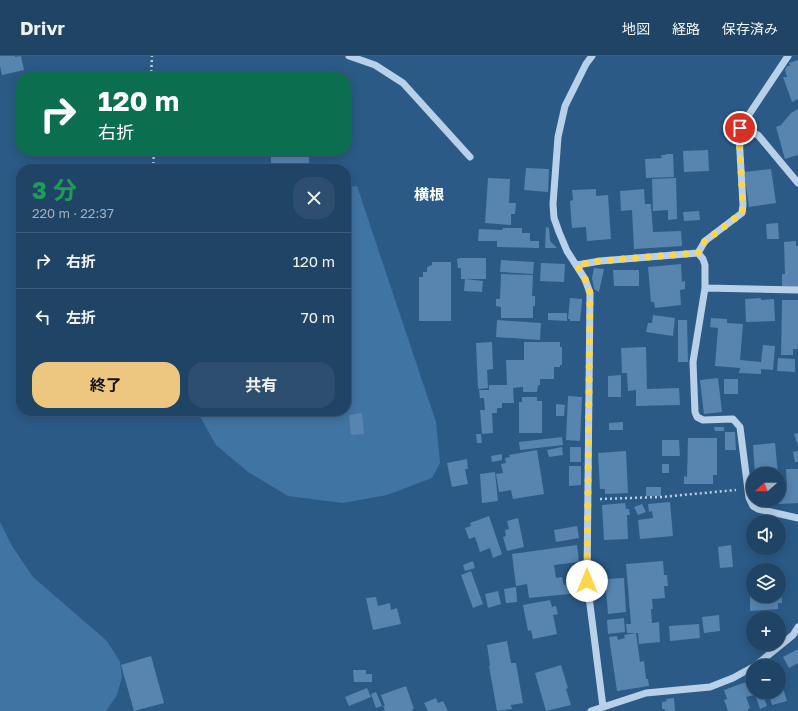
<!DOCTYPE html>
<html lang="ja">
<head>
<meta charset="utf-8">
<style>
  body { margin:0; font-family:"Golos Text","Noto Sans JP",sans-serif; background:#2d4e6e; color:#f1f3f6; height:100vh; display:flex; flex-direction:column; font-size:15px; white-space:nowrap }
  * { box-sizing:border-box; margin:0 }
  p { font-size:13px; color:#a2b0bf }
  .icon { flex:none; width:22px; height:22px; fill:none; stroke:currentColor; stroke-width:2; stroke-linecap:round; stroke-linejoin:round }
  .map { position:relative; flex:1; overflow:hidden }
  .side { position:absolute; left:16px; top:108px; width:335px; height:252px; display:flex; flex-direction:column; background:#204465; border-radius:16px; box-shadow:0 2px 10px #0003,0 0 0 1px #3d5c79 }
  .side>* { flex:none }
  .hud { position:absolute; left:16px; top:16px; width:335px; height:84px; border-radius:16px; box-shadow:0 2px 10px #0003,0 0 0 1px #3d5c79; background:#0b6e4f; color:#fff; overflow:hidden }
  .needle { width:26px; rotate:249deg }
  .controls { position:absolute; left:746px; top:411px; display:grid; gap:8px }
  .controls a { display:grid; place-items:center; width:40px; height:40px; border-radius:50%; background:#204465; box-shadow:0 2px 10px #0003,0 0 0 1px #3d5c79; font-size:20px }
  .pin { position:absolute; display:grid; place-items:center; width:34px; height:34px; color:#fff; margin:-17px; border:2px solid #fff; border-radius:50%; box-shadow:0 1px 4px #0007 }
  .me { position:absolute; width:44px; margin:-22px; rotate:0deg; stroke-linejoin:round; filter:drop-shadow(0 0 3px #0008) }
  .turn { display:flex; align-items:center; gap:14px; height:84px; padding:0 16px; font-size:18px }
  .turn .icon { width:52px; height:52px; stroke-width:2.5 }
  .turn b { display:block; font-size:28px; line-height:34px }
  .round { display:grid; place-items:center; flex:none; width:42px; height:42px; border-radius:16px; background:#2d4e6e }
  .head { display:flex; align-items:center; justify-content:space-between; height:68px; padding:0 16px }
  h1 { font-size:24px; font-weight:700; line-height:30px; color:#1e9e55 }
  .button { display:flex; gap:8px; margin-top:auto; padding:8px 16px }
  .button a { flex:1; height:46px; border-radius:16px; background:#edc680; color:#111; font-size:16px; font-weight:700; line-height:46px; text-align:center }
  .button a+a { background:#2d4e6e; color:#f1f3f6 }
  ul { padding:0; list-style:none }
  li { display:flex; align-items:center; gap:12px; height:56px; padding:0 16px; border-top:1px solid #3d5c79 }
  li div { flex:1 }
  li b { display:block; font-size:15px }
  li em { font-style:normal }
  header { display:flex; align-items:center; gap:24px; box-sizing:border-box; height:56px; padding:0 20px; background:#204465; border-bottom:1px solid #3d5c79 }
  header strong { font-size:19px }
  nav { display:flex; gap:22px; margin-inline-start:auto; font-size:14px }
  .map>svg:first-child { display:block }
  .green { fill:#4074a3 }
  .building { fill:#5785b0 }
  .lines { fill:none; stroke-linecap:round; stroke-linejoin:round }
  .path { stroke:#b8d1e8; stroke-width:2.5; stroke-dasharray:2 3; stroke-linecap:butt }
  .minor { stroke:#b8d1e8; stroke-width:7 }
  .route { stroke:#ffd54a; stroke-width:7; stroke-dasharray:0 12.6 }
  .labels { text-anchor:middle; stroke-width:3; stroke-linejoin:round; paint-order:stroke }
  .quarter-label { font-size:15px; font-weight:bold; fill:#fff; stroke:#2b5a87 }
</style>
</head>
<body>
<header>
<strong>Drivr</strong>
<nav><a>地図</a><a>経路</a><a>保存済み</a></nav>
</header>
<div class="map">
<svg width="798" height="655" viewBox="0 0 798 655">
  <rect width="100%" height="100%" fill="#2b5a87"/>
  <path class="green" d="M357 130 436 366 440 407 432 422 387 439 343 447 288 440 248 416 216 389 197 355H346V131Z
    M0 466 12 490 33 521 107 585 120 606 122 621 117 639 106 655H0Z"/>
  <path class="building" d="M0 0H15V1L21 0 24 14 2 19 0 10Z
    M798 4V43L792 46 783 21H787L785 14 787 10H790L789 7Z
    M798 53V99L785 103 776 71 781 69 791 57Z
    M708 94 709 115 684 116 683 95Z
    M271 96H309V109H305V111H271Z
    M666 98H673L674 121 646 122 645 103 662 102 661 99H666Z
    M526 112 549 113 548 136 524 134Z
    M771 113 776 147 749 151 744 116Z
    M488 122 510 123 509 147H516L515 158H511V169L485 167Z
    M676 122 677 163 668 164V154L653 155 652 123Z
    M596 133V140L608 139 611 183 587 185 586 171 572 172 570 145 573 144 572 134Z
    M644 133 645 148H651L653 176 681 175 682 190 634 193 632 154 621 155 620 135Z
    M699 155 700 164 684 165 683 156Z
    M778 167 779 183H767L766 168Z
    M546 171 549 172 550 185 557 192H545Z
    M503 172H522V177H530V185H539V192L497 191V185H478L479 173 502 174Z
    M796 185V190H798V232L782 231V218H785L784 186Z
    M461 202H486V223H461V212H458L457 203Z
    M501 204 534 206 533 218 500 216Z
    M432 206H451V265H419V221H423V216H427V211L432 209Z
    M541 207 565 208 564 226 540 225Z
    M681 208 682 226 685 225V233L680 234 681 249 655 252 654 246H651L648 211Z
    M594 212 604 213 599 236 594 233 592 222Z
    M613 214H639V230H614Z
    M501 218 533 219 532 240H535V250H533V262H501V251L496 250V243H500Z
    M465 223 483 225 482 236 464 235Z
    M570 242 582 243V246L580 265H570V263H568Z
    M761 242V244L774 243 775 265 746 266 745 243Z
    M782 244H798V293H793V299H781Z
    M548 257H567V265L548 264Z
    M653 259 675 262 673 280 646 276 648 267H652Z
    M711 262 727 263V267L743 268 740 304 761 306 763 289 775 290 773 314 761 313V318L739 317 740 312 715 310 718 272 710 271Z
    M497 264 541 267 540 284 496 281Z
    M678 264H687L688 306H678Z
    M492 286 493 313 487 314 488 332 478 333 476 287Z
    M524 286H560V291H562V309H560V311H554V323H540V329H538L537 336H523V331L513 332 514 347H502V352H497V357H492L493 377 482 378 480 354H485L484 342H480L479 334H489V329H507L506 304H524Z
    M646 291 647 333 679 332 680 349 636 350V334L628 335 627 317H622L621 292Z
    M778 302 795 303V316L777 315Z
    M621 319V341H608V320Z
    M718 322 722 356 704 358 700 324Z
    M724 323H738V338H724Z
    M568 340 582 341 580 385 566 384Z
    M522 341H537V345H542V377H519V346H522Z
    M556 348 565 349 564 360H556Z
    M362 357 364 378 351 379 349 359Z
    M623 366V374H609V367Z
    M714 371H724V375H715Z
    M725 376H735L736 394H725Z
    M798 377V390L794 378Z
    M476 378H481L482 387H477Z
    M562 381 563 389 520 394 519 386Z
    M688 382H717V419H713V428H684V420L687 421Z
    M662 384H679L680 400H662Z
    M775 387 778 418H755L753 389Z
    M562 391 563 399 549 401 547 394Z
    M570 391H581V406H570Z
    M537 394 544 438 513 443 511 434 499 436 496 418 503 417 501 408 506 407 505 402 510 401 509 399Z
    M626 395 628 437 605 438V433H600L598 397Z
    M798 395V406H795L793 396Z
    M502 398V404L492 406 491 400Z
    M467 403 468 413H465L468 428 452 431 447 407Z
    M662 408H669V417H662Z
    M569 410H581V429L569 430Z
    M786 413H798V447L760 449V444H779V431L787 430Z
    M495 416 498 445 482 447 480 418Z
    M646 431H661V440H646Z
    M670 446 673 480 640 483 638 464 653 462 652 455 649 456 648 448Z
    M625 447 626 453H629L630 459H627L628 483 604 484 602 449Z
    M642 448 646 456 638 459 634 451Z
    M489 460 502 498 493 502 490 492 480 496 475 481 469 483 465 472 471 470 470 467Z
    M518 462 524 491 507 495 503 481 506 480 505 474 509 473 507 465Z
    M577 470 579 482 556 486 554 474Z
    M577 489 579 506 554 509 556 522 562 521 564 529 577 527 579 537 529 542 527 528 516 530 512 498Z
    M731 489 733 511 720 512 718 491Z
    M473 505 475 512 465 515 463 509Z
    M663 505 664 519H667L668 530H664L665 542 652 543 653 553H651L652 567 659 566 660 586 639 588 638 577H627L626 568H631L626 508Z
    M471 515 483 548 473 552 461 519Z
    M750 518H753V540H779V535H781L782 547H778V553L750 555V536H748V524H750Z
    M624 522 626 556 608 558 605 523Z
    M516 531 517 546 506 547 504 533Z
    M498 535 501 548 488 552 485 538Z
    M376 541 378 550 390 547 391 554 397 552 401 568 373 574 366 542Z
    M550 544 552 551 556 550 558 558 553 559 557 578 533 583 531 574 528 575 523 549Z
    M764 557V559H768V562H754L753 558Z
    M719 559 720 575 704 577 702 561Z
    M624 562 625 576 608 578 607 564Z
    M699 568 700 582 670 585 669 570Z
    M636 577 640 606 644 605 646 623H648L649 630 617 635 609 581 617 580 618 584 625 582 624 579Z
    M507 585 511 607H516L523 647 511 649 512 653 497 655 489 610 490 609 487 589Z
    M798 593V607L789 612 783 601Z
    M151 600 164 647 134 655 121 609Z
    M561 609 568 632 566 633 571 649 546 655 535 617Z
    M353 614H366V618H372V626H354Z
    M779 619 787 645 772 649 768 636H779Z
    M749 625 754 639 746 641 750 652 748 653V655H728L724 644 727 643 724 634Z
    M406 630 414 653H412L413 655H385L383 650H385L381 639Z
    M367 632 371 641 349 650 345 641Z
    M376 636 382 650 376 652 371 638Z
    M759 636H762L767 650 760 653 755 638Z
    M436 642 438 647 443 645 448 655H428L424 647Z
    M674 642 675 655H665V653H662V646L667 645 666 643Z"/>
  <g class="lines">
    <path class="path" d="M151 21 152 0
      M153 113 154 95
      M600 443 661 441 736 434"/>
    <path class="minor" d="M349 0 375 9 403 27 470 101
      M592 0 586 8 565 50 558 81 553 148 554 162 559 176 567 195 585 223 590 237 587 525 603 651
      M740 72 758 79 798 127
      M698 197 703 203 705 209V232L693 306 695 356 697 361 703 364 733 363 740 371 749 442 753 450 758 453 798 462
      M577 209 600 205 698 197 705 185 742 157 743 149 739 79 740 72 788 0
      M705 232 798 234
      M755 610 793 579 798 571
      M591 655 646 637 710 631 733 622 753 611"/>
  </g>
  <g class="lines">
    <path class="route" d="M587 525 590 237 585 223 577 209 600 205 698 197 705 185 742 157 743 149 739 79 740 72"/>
  </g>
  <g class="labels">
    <g class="quarter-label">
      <text x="429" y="144">横根</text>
    </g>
  </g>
</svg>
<div class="controls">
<a><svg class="needle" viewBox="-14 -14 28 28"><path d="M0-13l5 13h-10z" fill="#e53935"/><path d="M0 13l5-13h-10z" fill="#a2b0bf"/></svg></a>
<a><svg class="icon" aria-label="sound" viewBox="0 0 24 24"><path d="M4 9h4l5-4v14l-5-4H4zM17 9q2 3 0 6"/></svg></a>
<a><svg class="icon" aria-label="layers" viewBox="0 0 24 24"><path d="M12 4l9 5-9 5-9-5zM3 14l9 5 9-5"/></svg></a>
<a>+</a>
<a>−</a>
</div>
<div class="pin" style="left:740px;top:72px;background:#d93025"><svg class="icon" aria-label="arrive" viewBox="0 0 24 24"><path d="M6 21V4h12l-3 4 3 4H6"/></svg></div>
<svg class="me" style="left:587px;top:525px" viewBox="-20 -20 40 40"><circle r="19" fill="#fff"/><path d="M0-13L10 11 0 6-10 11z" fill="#ffd54a"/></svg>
<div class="hud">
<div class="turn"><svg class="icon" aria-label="right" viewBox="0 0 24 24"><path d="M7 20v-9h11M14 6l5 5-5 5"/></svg><div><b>120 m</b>右折</div></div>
</div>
<section class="side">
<div class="head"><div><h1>3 分</h1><p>220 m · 22:37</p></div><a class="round"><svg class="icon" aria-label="close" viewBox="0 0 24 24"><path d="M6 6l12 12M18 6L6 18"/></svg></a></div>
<ul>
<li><svg class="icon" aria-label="right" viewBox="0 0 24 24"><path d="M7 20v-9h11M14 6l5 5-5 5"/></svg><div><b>右折</b></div><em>120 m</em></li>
<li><svg class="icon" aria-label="left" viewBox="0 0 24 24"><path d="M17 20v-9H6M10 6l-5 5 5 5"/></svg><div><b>左折</b></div><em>70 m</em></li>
</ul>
<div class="button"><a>終了</a><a>共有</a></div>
</section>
</div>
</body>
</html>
